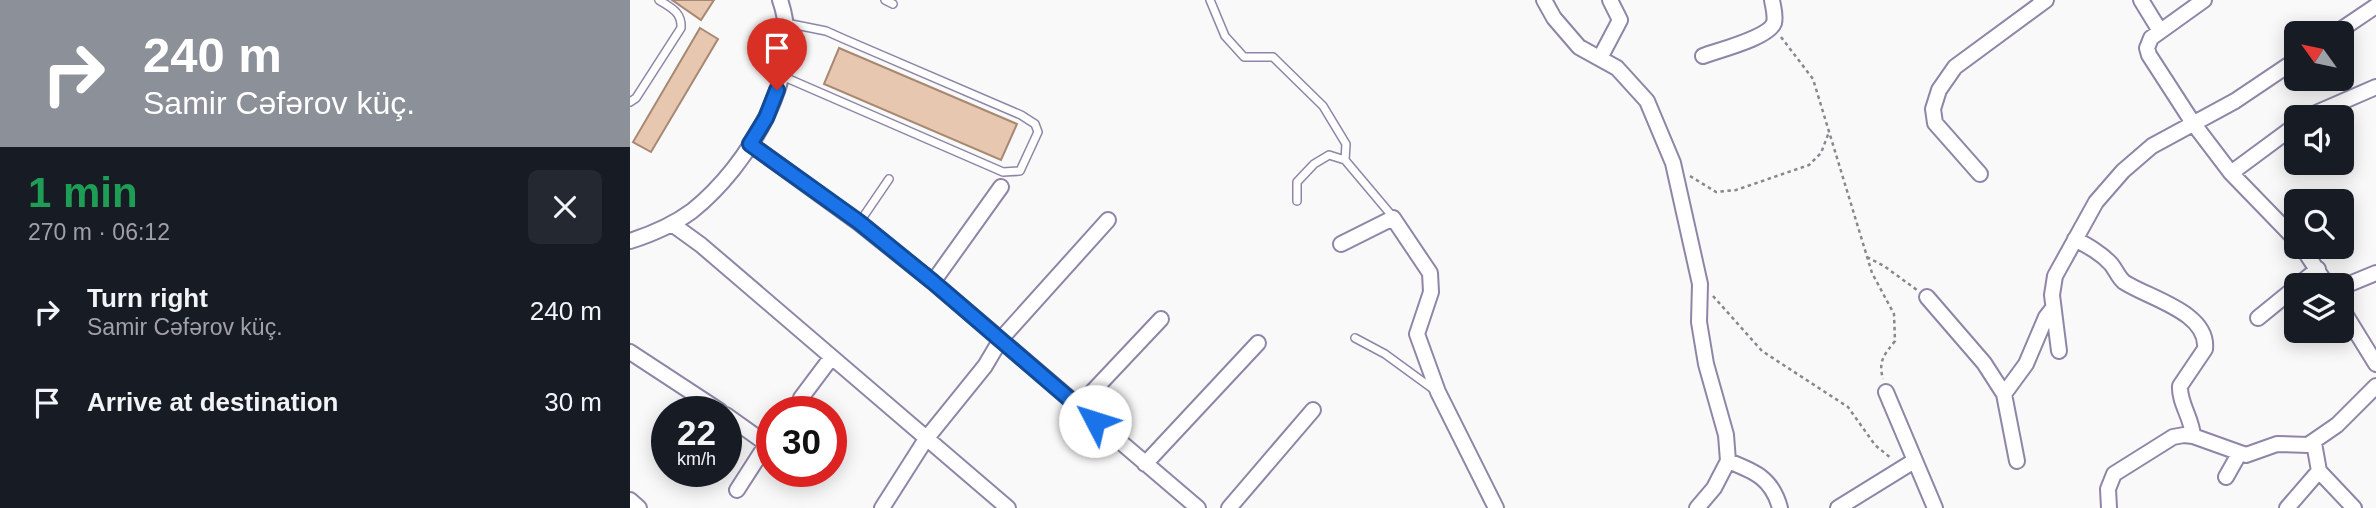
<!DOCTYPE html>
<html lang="en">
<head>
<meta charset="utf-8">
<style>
  body { margin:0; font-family:Arial,sans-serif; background:#242831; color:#f1f3f6; height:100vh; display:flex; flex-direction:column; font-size:26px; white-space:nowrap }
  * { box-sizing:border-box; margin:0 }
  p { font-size:23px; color:#9ea1a6 }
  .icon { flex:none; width:38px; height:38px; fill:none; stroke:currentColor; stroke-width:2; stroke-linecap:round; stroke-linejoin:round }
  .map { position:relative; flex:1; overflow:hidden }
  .drawer { display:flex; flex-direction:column; background:#171b24; width:630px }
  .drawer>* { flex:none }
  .banner { background:#8c9099; color:#fff; overflow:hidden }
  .needle { width:46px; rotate:303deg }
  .tools { position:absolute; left:1654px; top:21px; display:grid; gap:14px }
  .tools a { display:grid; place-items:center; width:70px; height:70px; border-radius:10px; background:#171b24; box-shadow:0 4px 18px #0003; font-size:35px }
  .speed { position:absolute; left:21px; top:396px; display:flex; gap:14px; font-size:35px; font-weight:700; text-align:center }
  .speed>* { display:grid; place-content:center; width:91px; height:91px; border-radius:50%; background:#171b24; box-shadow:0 4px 18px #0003; line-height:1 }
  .speed small { font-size:18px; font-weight:400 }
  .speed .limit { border:10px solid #d22; background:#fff; color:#111 }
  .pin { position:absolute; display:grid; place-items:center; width:60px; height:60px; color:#fff; margin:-72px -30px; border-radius:50% 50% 50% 0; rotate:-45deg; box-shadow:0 0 7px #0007 }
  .pin .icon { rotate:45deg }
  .me { position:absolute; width:77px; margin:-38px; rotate:310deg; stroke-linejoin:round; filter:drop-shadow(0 0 5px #0008) }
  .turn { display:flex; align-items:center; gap:24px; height:147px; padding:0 28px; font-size:32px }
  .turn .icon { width:91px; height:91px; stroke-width:2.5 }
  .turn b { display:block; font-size:49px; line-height:60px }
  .round { display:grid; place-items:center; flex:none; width:74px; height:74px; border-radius:10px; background:#242831 }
  .head { display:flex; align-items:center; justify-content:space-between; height:119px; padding:0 28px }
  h1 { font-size:42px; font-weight:700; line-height:52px; color:#1e9e55 }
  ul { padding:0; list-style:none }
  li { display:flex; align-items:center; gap:21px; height:91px; padding:0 28px }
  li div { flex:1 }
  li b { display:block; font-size:26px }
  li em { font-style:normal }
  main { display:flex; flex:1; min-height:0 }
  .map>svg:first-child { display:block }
  .building { fill:#e8c7b0; stroke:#a78872; stroke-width:2 }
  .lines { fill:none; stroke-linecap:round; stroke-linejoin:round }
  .service-casing { stroke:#8e86a7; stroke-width:10 }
  .minor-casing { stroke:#8e86a7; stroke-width:18 }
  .path { stroke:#89878e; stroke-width:2.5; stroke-dasharray:3.5 3.5; stroke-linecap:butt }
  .service { stroke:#fff; stroke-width:7 }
  .minor { stroke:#fff; stroke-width:14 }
  .route-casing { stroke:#114b97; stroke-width:18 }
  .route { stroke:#1a73e8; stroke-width:12 }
</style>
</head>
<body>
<main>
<section class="drawer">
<div class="banner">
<div class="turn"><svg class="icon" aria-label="right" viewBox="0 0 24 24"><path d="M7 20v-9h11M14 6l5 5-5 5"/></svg><div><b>240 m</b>Samir Cəfərov küç.</div></div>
</div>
<div class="head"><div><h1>1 min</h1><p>270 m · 06:12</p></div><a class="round"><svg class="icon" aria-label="close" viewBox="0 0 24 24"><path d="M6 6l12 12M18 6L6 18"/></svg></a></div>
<ul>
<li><svg class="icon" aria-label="right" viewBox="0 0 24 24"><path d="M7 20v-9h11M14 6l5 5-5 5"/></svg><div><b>Turn right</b><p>Samir Cəfərov küç.</p></div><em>240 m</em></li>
<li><svg class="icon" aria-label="arrive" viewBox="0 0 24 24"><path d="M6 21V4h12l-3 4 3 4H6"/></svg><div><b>Arrive at destination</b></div><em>30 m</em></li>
</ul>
</section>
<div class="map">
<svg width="1746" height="508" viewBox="0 0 1746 508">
  <rect width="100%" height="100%" fill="#f9f9f9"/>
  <path class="building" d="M42 0H84L71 20Z
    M70 28 88 39 21 152 3 142Z
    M209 48 387 124 371 160 194 84Z"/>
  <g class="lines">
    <defs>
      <path id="service" d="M255 0 263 4
        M580 0 595 36 614 57H643L693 106 716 144 715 160 763 217
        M152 76 373 172 390 171 408 132 405 124 391 115 214 39 196 31 156 23
        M0 102 6 98 51 28C52 12 41 8 29 0
        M667 201V182L684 164 699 155 715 160
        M229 223 259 179
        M725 338 755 354 803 389"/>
      <path id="minor" d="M914 0 924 18 949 47 987 68 1017 101 1043 163 1070 284 1069 322 1076 364 1096 435 1098 461 1084 488 1067 508
        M1511 0 1530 31
        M1574 0 1521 38 1517 48 1519 55 1563 123 1601 173 1666 240
        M1706 33 1746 6
        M1073 56C1089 50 1138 38 1144 23 1146 15 1143 7 1142 0
        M970 58 990 20 980 0
        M1677 117 1746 87
        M120 144 229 223 303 282 568 508
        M1601 173 1666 125
        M1350 174 1305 123 1303 109 1309 90 1325 67 1416 0
        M42 224 71 245 378 508
        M1445 239C1458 246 1471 253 1481 264 1486 270 1488 277 1494 282 1518 298 1579 312 1575 349L1550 386C1549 403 1562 418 1563 436
        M0 241C22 234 43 225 62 211 118 166 176 73 150 0
        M711 244 763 218 800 273 801 292 787 334 808 392 866 508
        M1672 247 1697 285
        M303 282 371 187
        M1668 285 1688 269
        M1712 287 1746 273
        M1297 297 1354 363 1374 394 1387 461
        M1712 309 1746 364
        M1628 318 1666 287
        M1429 351 1422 295 1425 276 1466 202 1493 171 1522 146 1605 101 1666 60
        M0 352 90 411
        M1256 392 1305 508
        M1374 394 1396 364 1416 317 1423 308
        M171 398 201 358
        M448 407 531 319
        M96 415 134 442V448L107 490
        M1684 443 1689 471 1724 508
        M1098 461C1124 471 1142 478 1150 508
        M515 464 628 343
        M1596 477 1609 454
        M0 500 9 508
        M252 508 296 439 355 366 371 339 478 220
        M599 508 683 410
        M1208 508 1284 461
        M1479 508 1478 489 1484 474 1543 437 1554 435 1563 436 1616 455 1647 444 1678 445 1707 425 1746 386
        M1657 508 1689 471"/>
    </defs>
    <use href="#service" class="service-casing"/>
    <use href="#minor" class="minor-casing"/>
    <path class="path" d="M1151 37 1183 79 1242 273 1264 314 1265 341C1254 355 1248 361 1253 379
      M1060 176 1086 192 1106 190 1179 165 1191 153 1199 132
      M1237 257 1254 266 1287 290
      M1083 296 1132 351 1218 407 1245 445 1262 459"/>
    <use href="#service" class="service"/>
    <use href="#minor" class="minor"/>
  </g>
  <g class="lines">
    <defs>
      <path id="route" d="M147 90 136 118 120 144 229 222 303 282 465 421"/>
    </defs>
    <use href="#route" class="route-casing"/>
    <use href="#route" class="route"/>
  </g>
</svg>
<div class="tools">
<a><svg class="needle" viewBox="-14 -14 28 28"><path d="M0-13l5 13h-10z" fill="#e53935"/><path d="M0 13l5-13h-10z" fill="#9ea1a6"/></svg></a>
<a><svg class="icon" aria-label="sound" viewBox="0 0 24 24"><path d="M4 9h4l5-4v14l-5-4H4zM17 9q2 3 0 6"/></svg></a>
<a><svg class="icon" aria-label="search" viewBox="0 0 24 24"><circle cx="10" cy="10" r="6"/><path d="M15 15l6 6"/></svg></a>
<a><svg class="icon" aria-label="layers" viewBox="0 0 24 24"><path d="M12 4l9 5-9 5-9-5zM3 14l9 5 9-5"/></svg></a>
</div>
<div class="speed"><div>22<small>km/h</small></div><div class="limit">30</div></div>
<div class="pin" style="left:147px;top:90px;background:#d93025"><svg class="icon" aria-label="arrive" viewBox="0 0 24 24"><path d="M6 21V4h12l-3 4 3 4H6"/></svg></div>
<svg class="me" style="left:465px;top:421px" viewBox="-20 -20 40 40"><circle r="19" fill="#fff"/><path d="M0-13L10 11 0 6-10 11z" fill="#1a73e8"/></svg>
</div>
</main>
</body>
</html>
